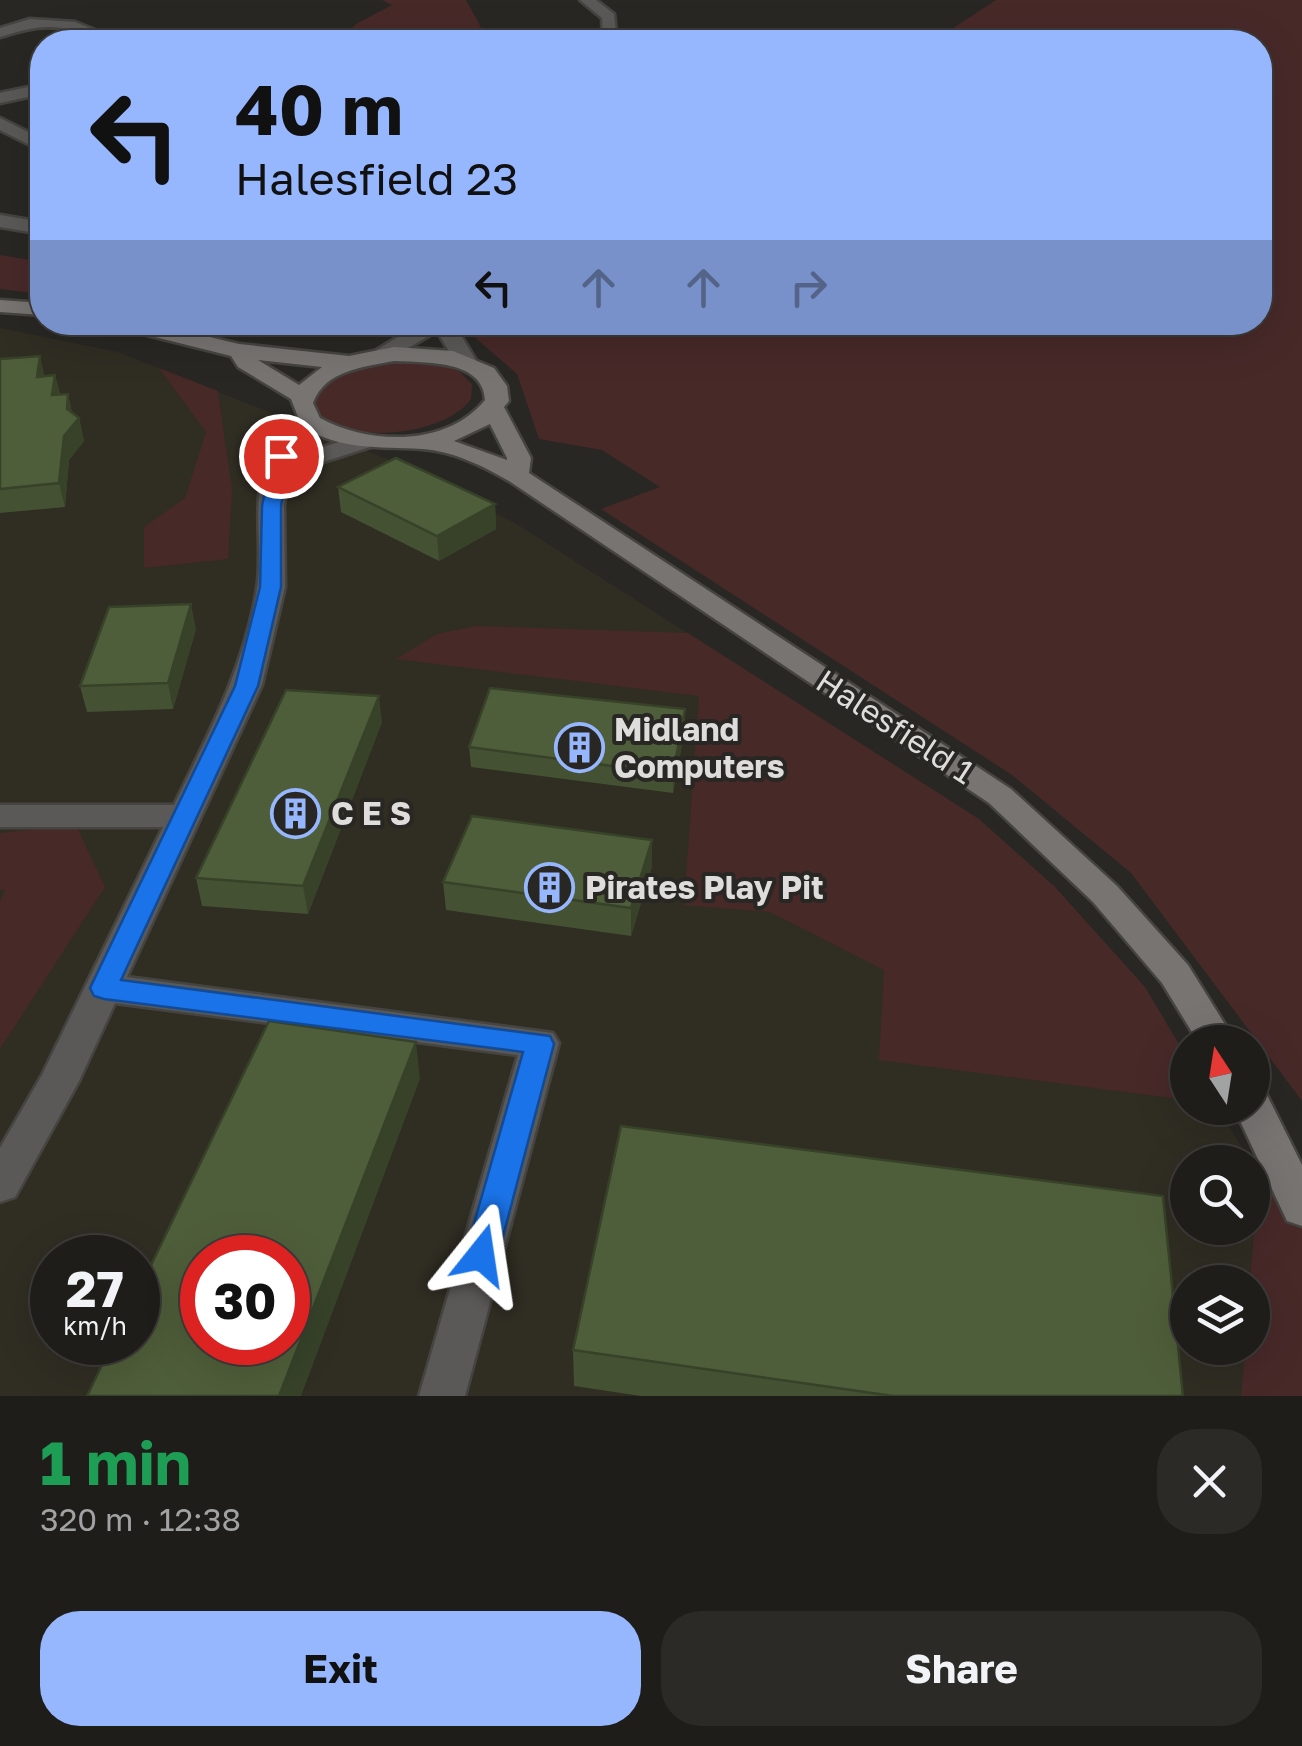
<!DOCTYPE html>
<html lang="en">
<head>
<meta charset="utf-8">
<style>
  body { margin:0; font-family:"Golos Text",sans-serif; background:#2b2a27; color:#f1f3f6; height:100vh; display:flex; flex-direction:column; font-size:38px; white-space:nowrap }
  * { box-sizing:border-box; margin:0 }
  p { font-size:32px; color:#a1a2a2 }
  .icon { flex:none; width:55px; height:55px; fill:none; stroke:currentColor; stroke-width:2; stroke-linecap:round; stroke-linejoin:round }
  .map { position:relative; height:1396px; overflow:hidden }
  .drawer { display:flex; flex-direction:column; background:#1e1d1a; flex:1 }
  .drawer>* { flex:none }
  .banner { position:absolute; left:30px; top:30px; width:1242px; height:305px; border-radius:40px; box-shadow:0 10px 40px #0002,0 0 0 2px #3c3b39; background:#96b6fd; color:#111; overflow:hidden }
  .needle { width:65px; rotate:348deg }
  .tools { position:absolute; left:1170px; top:1025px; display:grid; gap:20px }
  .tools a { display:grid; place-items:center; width:100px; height:100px; border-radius:50%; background:#1e1d1a; box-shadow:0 10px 40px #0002,0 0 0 2px #3c3b39; font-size:50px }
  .speed { position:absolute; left:30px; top:1235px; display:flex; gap:20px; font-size:50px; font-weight:700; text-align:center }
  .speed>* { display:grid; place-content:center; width:130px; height:130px; border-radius:50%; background:#1e1d1a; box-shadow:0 10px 40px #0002,0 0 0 2px #3c3b39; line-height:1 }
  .speed small { font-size:25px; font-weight:400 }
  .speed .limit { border:15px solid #d22; background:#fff; color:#111 }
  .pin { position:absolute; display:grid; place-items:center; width:85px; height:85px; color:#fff; margin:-42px; border:5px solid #fff; border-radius:50%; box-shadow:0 2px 10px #0007 }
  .me { position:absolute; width:110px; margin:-55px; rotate:15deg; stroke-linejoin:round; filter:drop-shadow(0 0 8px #0008) }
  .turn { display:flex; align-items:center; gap:35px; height:210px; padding:0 40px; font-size:45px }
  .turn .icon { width:130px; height:130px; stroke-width:2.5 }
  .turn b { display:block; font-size:70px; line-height:85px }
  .lanes { display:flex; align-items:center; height:95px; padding:0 40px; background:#0003; justify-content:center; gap:50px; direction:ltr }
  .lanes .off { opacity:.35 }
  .round { display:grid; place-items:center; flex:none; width:105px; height:105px; border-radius:40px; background:#2b2a27 }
  .overview { display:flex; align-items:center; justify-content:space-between; height:170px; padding:0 40px }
  h1 { font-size:60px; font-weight:700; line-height:75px; color:#1e9e55 }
  .primary-button { display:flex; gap:20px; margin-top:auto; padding:20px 40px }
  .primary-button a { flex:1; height:115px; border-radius:40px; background:#96b6fd; color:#111; font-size:40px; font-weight:700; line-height:115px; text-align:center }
  .primary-button a+a { background:#2b2a27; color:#f1f3f6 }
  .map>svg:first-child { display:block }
  .built { fill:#302d23; fill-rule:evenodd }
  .green { fill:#472928 }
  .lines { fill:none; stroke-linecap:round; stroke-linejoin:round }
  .street-casing { stroke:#454440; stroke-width:5 }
  .secondary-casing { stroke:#454440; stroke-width:5 }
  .street { fill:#5b5957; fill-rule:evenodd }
  .secondary { fill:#777472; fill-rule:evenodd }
  .wall { fill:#445132 }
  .shaded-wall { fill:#374229 }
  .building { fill:#4f5e3a; stroke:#374229; stroke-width:2.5; fill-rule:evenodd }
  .route { fill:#1a73e8; stroke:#114b97; stroke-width:2.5 }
  .labels { text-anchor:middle; stroke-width:8; stroke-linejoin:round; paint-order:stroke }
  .street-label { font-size:32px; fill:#dedddb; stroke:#282723 }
  .poi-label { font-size:32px; font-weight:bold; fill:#dedddb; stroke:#282723; text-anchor:start }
</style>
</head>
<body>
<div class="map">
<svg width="1302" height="1396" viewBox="0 0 1302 1396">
  <rect width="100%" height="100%" fill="#282723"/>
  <path class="built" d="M0 328 118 352 392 461 515 523 979 819 1055 887 1145 987 1187 1058 1188 1108H1218L1251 1162H1188V1228H1252L1253 1165 1258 1174 1250 1282H1188V1348H1245L1241 1396H0ZM52 1258H138V1342H52ZM202 1258H288V1342H202Z"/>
  <path class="green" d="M382 0H466L489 42H337L356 24 392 5Z
    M996 0H1302V1101L1131 873 1012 775 601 509 660 487 602 450 539 439 517 374 463 327 498 328 522 322H1260V42H932Z
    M0 255 42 262V294L0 289Z
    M379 360 439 363 460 372 472 384 471 399C445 437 334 449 311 404L328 377Z
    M159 368 218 391 232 490 228 559 144 568V527L185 498 206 432Z
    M476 626 688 633 979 819 1055 887 1145 987 1187 1058V1100L879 1060 884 970 770 912 684 905 699 696 396 659 437 634Z
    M76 825 105 887 0 1049V902L5 890 0 889V833Z
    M1258 1174 1302 1183V1396H1241L1245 1348H1252L1250 1282Z"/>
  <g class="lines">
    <defs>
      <path id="street" d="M580 0H596L614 14 617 42H603L602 18Z
        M30 19 75 22 125 42C105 43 90 34 71 30 45 23 25 30 0 37V28Z
        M42 84V94L0 103V93Z
        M0 118 42 139V151L0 130Z
        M0 215 42 222V234L0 227Z
        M422 322H453L477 362 474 367H458L437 331 386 361 378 363 367 356Z
        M310 415 322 422 294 456 362 435 374 442 370 447 289 473 284 506 285 587 262 685 127 977 553 1033 559 1043 465 1396H419L518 1055 115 1003 79 1081 15 1197 0 1202V1148L42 1075 163 827H0V805H174C208 735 244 667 257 589 264 546 250 500 268 458 274 444 295 419 310 415Z"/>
      <path id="secondary" d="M0 300 42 303V315L0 312Z
        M108 322H147L239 344 349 356 394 347 453 351 494 368 507 386 509 401 504 407 531 458 529 473 1011 789 1117 886 1188 965 1236 1042H1198L1162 983 1093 902 989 803 509 481C483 466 453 451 422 449 375 446 345 451 302 427L291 399 238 367 231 356 111 326ZM258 360 322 367 299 385ZM394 361C425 363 483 359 485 400 447 447 369 445 320 418L313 403C325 370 364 367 394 361ZM490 424 507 458V460L454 441Z
        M1252 1088 1266 1093 1302 1165V1226L1287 1221 1234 1108H1252Z"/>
    </defs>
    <use href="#street" class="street-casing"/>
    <use href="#secondary" class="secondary-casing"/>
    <use href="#street" class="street"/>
    <use href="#secondary" class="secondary"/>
  </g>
  <path class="wall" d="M0 359 45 376 55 375 60 395 68 394 72 413 79 418 84 441 69 460 65 507 0 513Z
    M338 487 495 504 496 529 439 561 341 512Z
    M196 629 173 709 87 712 80 686Z
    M685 709V728L673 793 471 767 469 747Z
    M382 722 308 914 202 906 196 878Z
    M652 867 631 936 446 910 443 882Z
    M573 1350 1183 1396H641L574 1386Z"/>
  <path class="shaded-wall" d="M40 356 45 378 37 377Z
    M55 375 61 397 52 395Z
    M68 394 73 417 79 418 84 441 69 460 65 507 59 483Z
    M495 504 496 529 439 561 437 536Z
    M191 604 196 629 173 709 168 683Z
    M379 696 382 722 308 914 303 886Z
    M685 709V728L673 793V774Z
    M652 840V867L631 936V908Z
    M416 1042 420 1079 301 1396H279Z"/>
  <path class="building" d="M40 356 37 377 55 375 52 395 68 394 67 409 79 418 64 436 59 483 0 489V359Z
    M396 458 495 504 437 536 338 487Z
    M191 604 168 683 80 686 109 607Z
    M490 688 685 709 673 774 469 747Z
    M286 690 379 696 303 886 196 878Z
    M472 816 652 840 631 908 443 882Z
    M269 1021 416 1042 279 1396H87L113 1342H138V1292ZM202 1258H288V1342H202Z
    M621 1126 1163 1196 1183 1396H893L573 1350Z"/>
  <path class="route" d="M281 450 290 456 281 506V587L258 686 121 980 550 1036 554 1044 498 1255 493 1265 481 1269 470 1265 465 1255 523 1052 104 999 94 996 90 988 235 686 260 587 262 506 272 456Z"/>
  <defs>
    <symbol id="building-ring" viewBox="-11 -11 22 22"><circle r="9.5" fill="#282723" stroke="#96b6fd" stroke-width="1.5"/><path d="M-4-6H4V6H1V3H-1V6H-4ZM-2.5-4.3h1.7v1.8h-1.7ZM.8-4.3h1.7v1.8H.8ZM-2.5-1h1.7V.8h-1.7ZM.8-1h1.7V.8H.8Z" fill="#96b6fd"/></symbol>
  </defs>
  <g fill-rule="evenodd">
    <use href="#building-ring" x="552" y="720" width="55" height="55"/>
    <use href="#building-ring" x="268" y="786" width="55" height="55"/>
    <use href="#building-ring" x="522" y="860" width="55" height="55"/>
  </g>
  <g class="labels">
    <g class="street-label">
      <text transform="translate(895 727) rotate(33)" y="11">Halesfield 1</text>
    </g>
    <g class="poi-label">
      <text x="614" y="741">Midland<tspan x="614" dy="37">Computers</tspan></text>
      <text x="331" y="825">C E S</text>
      <text x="585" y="899">Pirates Play Pit</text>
    </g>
  </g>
</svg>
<div class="tools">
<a><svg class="needle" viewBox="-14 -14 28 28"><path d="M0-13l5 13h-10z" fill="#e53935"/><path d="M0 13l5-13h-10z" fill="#a1a2a2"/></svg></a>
<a><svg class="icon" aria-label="search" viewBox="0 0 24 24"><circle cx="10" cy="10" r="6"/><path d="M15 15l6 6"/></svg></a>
<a><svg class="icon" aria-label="layers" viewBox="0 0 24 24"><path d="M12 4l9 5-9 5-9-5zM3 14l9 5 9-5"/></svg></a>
</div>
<div class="speed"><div>27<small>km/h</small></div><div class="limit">30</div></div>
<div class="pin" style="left:281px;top:456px;background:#d93025"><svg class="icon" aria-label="arrive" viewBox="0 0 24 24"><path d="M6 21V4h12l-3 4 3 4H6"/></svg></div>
<svg class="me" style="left:481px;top:1255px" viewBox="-20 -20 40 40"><path d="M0-17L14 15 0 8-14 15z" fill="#1a73e8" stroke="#fff" stroke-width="4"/></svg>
<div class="banner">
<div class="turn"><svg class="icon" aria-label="left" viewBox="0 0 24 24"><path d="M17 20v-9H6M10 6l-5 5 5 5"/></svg><div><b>40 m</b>Halesfield 23</div></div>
<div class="lanes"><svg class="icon" aria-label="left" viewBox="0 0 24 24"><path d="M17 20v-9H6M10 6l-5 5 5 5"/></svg><svg class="icon off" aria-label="ahead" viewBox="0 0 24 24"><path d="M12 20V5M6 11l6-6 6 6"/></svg><svg class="icon off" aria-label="ahead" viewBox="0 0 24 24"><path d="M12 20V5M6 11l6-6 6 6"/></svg><svg class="icon off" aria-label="right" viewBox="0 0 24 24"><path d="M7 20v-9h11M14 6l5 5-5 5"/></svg></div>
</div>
</div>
<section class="drawer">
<div class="overview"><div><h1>1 min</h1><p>320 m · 12:38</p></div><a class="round"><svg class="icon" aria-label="close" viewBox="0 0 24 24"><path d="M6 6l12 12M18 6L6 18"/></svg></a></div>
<div class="primary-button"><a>Exit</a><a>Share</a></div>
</section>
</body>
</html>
